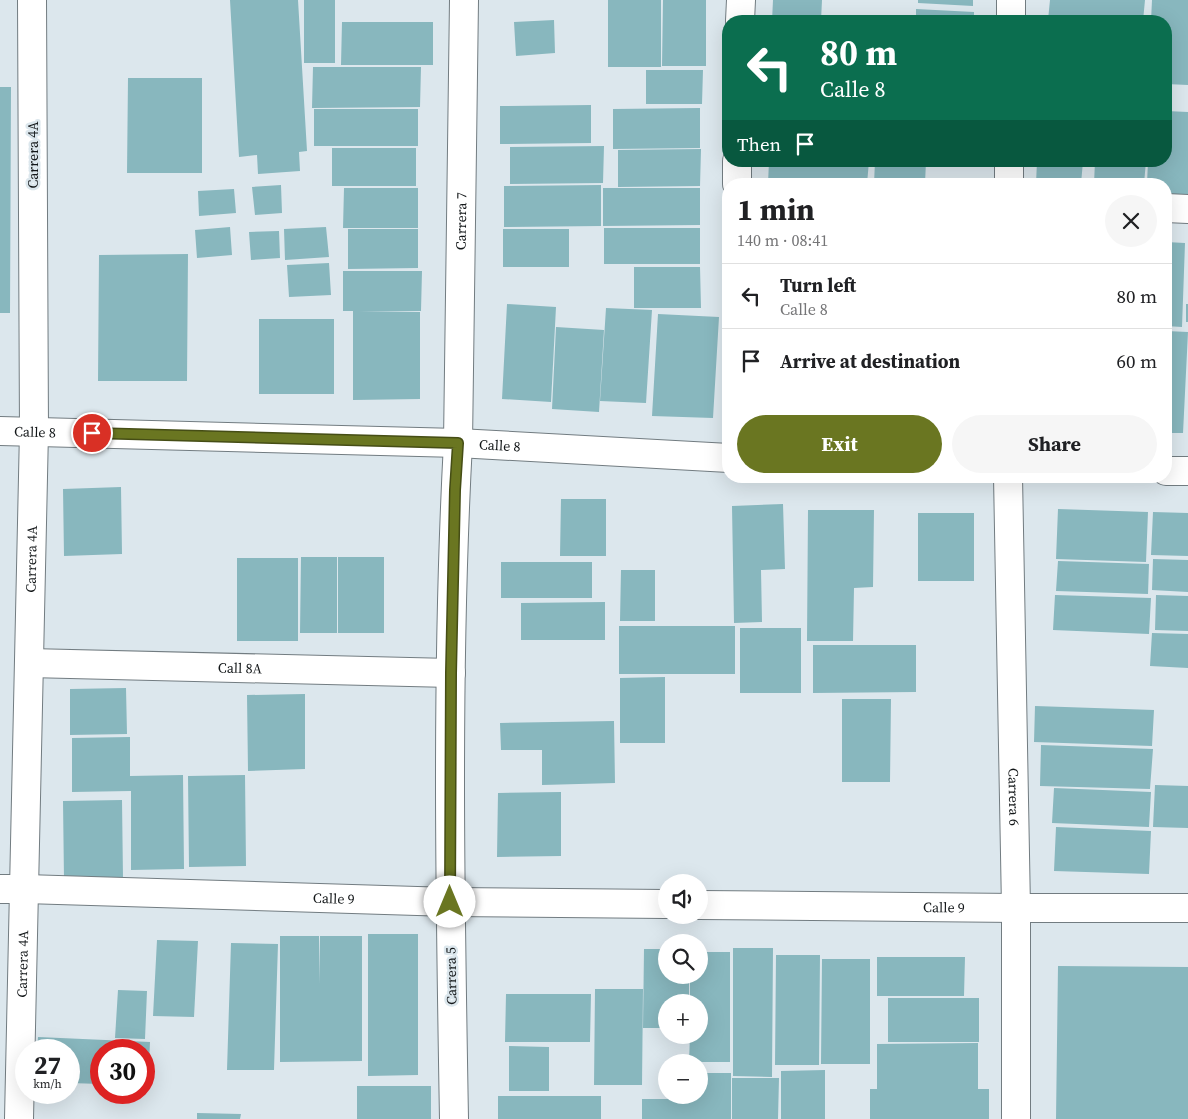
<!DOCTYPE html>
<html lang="en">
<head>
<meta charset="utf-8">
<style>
  body { margin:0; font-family:"Source Serif 4",serif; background:#f6f6f6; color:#202124; height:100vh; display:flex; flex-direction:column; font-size:19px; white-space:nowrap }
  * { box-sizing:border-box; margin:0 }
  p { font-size:16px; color:#757577 }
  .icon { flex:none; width:28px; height:28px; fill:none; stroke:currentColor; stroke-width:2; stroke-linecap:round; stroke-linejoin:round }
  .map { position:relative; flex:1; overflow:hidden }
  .side { position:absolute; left:722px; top:178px; width:450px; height:305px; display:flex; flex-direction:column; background:#fff; border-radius:20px; box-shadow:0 5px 20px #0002 }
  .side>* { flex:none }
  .guide { position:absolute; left:722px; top:15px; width:450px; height:152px; border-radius:20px; box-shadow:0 5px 20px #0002; background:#0b6e4f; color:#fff; overflow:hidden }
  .tools { position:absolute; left:658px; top:874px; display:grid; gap:10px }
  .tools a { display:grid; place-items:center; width:50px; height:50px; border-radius:50%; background:#fff; box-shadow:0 5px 20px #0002; font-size:25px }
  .speed { position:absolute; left:15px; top:1039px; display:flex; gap:10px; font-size:25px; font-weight:700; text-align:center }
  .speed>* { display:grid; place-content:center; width:65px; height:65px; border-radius:50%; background:#fff; box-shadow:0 5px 20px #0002; line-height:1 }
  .speed small { font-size:12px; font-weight:400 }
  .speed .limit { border:8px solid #d22; background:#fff; color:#111 }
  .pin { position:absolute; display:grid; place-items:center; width:42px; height:42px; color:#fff; margin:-21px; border:2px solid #fff; border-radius:50%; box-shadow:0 1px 5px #0007 }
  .me { position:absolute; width:55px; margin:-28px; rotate:0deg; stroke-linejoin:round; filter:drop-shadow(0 0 4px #0008) }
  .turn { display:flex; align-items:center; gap:18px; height:105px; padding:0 15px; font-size:22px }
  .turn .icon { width:65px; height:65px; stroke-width:2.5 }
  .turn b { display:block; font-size:35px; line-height:42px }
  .then { display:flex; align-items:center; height:48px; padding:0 15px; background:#0003; gap:10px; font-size:19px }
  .round { display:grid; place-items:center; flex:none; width:52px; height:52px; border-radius:26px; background:#f6f6f6 }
  .overview { display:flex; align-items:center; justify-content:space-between; height:85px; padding:0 15px }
  h1 { font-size:30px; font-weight:700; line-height:38px }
  .cta { display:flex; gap:10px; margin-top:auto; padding:10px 15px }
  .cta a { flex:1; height:58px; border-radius:30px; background:#6a7621; color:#fff; font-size:20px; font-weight:700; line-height:58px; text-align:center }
  .cta a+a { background:#f6f6f6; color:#202124 }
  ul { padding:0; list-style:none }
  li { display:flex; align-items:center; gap:15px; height:65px; padding:0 15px; border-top:1px solid #e0e0e0 }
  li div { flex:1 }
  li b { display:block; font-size:19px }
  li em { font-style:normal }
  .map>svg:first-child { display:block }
  .building { fill:#88b7be }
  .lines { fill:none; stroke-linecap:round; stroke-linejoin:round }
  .minor-casing { stroke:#727c81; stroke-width:30 }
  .minor { stroke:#fff; stroke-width:28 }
  .route-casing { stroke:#454d15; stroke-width:12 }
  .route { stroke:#6a7621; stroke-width:9 }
  .labels { text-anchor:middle; stroke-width:5; stroke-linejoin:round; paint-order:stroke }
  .street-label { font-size:14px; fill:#121618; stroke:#dce7ed }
</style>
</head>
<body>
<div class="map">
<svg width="1188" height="1119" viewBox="0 0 1188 1119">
  <rect width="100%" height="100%" fill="#dce7ed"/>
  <path class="building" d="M230 0H298L307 151 299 152 300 171 258 174 257 155 239 157Z
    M304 0H335V63H304Z
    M608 0H661V67H608Z
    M663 0H706V66H662Z
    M773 0H822L821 21H772Z
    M918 0H973V6L918 3Z
    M1050 0H1145L1143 21H1076L1048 20Z
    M1152 0H1188V85L1166 84V21H1151Z
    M916 9 974 12V21H916Z
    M554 20 555 53 516 56 514 22Z
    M342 22H433V65H341Z
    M313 67H421L420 107 312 108Z
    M646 70H703L702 104H646Z
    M128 78H202V173H127Z
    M0 87H11L10 313H0Z
    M591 105V143L500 144V106Z
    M700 108V148L613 149V109Z
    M314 109H418V146H314Z
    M1166 111 1188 112V197L1166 195V184H1147L1148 161H1166Z
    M604 146 603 183 510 184V147Z
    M332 148H416V186H332Z
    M701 149 700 186 618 187V150Z
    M769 161H869L867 184H768Z
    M875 161H926L925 184H874Z
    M1037 161H1083L1081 184H1036Z
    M1095 161H1146L1144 184H1094Z
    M281 185 282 213 255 215 252 187Z
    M601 185V226L504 227V186Z
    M344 188H418V228H343Z
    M603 188H700V225L603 226Z
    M234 189 236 213 199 216 198 191Z
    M230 227 232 255 197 258 195 230Z
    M326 227 329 257 285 260 284 229Z
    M604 228H700V264H604Z
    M348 229H418V268L348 269Z
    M503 229H569V267H503Z
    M279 231 280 258 251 260 249 232Z
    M1166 242 1185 243 1182 327 1166 326Z
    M188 254 187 381H98L99 255Z
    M329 263 331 295 289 297 287 265Z
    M634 267H700L701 308H634Z
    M343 271H422L421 311H359L420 312V399L353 400V311H343Z
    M507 304 556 307 551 402 502 399Z
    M1186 304H1188V322H1186Z
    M606 308 652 310 646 403 600 401Z
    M658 314 719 317 713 418 652 416Z
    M259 319H334V394H259Z
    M556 327 604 330 599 412 552 409Z
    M1166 331 1188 332 1183 433H1166Z
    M121 487 122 554 64 556 63 489Z
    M561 499H606V556H560Z
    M783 504 785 569 761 570 762 622 734 623 732 506Z
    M1058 509 1148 512 1146 562 1056 559Z
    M808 510H874L873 587 854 588 853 641H807Z
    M1153 512 1188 513V556L1151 555Z
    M918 513H974V581H918Z
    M301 557H337V633H300Z
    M338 557H384V633H338Z
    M237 558H298V641H237Z
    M1153 559 1188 560V592L1152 590Z
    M1058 561 1149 564 1148 594 1056 591Z
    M501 562H592V598H501Z
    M621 570H655V621H620Z
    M1055 595 1151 598 1149 634 1053 630Z
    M1156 595 1188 596V631L1155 630Z
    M605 602V640H521V603Z
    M619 626H735V674H619Z
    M740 628H801V693H740Z
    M1152 633 1188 634V668L1150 666Z
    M813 645H916V692L813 693Z
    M665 677V743H620V678Z
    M126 688 127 734 70 735V689Z
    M305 694V769L248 771 247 695Z
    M842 699H891L890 782H842Z
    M1035 706 1154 710 1152 746 1034 742Z
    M614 721 615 783 542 785V750H501L500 723Z
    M130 737V776L183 775 184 869 131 870V791L72 792V738Z
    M1041 745 1153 749 1150 789 1040 786Z
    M245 775 246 866 189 867 188 776Z
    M1155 785 1188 786V828L1153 827Z
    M1054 788 1151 792 1149 827 1052 823Z
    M561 792V856L497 857 498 793Z
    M122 800 123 879 64 880 63 801Z
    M1056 827 1151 831 1149 874 1054 871Z
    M368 934H418V1075L368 1076Z
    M280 936H319L320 984V936H362V1061L280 1062Z
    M157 940 198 941 194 1017 153 1016Z
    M231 943 278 944 274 1070H227Z
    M733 948H773L772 1077 733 1076Z
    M644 949H666V975H689V1002H666V1028H643Z
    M699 952H730V1062H689L690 1035H699V1002H690V975H699Z
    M776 955H820L819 1065H775Z
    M877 957H965L964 996H877Z
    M822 959H870V1064H821Z
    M1058 966 1188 967V1119H1056Z
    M595 989H643L642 1085H594Z
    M118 990 147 991 145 1039 115 1038Z
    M506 994H591L590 1042H505Z
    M888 998H979V1042H888Z
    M38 1037 150 1042 148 1086H144V1050H101V1084L69 1083V1050H37Z
    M978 1043V1089H989V1119H870V1089H877V1044Z
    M509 1046 549 1047V1091H509Z
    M825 1070V1119H781V1071Z
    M699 1073H731V1119H642V1099H683V1095H699Z
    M732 1078H779L778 1119H732Z
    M357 1086H431V1119H357Z
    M498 1096H601V1119H498Z
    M197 1113 241 1114 240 1119H197Z"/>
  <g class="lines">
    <defs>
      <g id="minor">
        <path d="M740 21 741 0"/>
        <path d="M1011 21V0"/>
        <path d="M737 184V161"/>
        <path d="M1009 184V161"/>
        <path d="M1166 208 1188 209"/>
        <path id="s1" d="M0 431 458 443 729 458"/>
        <path d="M1166 471H1188"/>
        <path id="s2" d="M1008 476 1016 908V1119"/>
        <path id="s3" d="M29 663 451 673"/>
        <path id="s4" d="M0 889H25L450 902 666 904"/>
        <path id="s5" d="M699 905 1016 908H1188"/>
        <path id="s6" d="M19 1119 34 431 32 0"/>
        <path id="s7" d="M454 1119C450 894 446 668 458 443L464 0"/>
      </g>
    </defs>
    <use href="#minor" class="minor-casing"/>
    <use href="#minor" class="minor"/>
  </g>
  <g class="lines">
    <defs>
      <path id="route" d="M92 433 458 443 455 490 451 673 450 902"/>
    </defs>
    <use href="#route" class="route-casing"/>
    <use href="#route" class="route"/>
  </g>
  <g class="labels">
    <g class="street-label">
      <text transform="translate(33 155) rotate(-90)" y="5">Carrera 4A</text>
      <text dy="5" stroke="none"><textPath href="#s7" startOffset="898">Carrera 7</textPath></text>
      <text dy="5" stroke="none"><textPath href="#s1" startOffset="35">Calle 8</textPath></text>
      <text dy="5" stroke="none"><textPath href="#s1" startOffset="500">Calle 8</textPath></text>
      <text dy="5" stroke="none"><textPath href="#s6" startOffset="560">Carrera 4A</textPath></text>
      <text dy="5" stroke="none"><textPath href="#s3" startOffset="211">Call 8A</textPath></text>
      <text dy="5" stroke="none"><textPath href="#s2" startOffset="321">Carrera 6</textPath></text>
      <text dy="5" stroke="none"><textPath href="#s4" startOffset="334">Calle 9</textPath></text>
      <text dy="5" stroke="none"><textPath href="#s5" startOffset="245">Calle 9</textPath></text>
      <text dy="5" stroke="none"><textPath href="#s6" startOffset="155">Carrera 4A</textPath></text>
      <text transform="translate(451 976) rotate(-91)" y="5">Carrera 5</text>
    </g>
  </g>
</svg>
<div class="tools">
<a><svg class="icon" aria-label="sound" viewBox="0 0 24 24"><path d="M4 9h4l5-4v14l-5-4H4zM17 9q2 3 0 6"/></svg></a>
<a><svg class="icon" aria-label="search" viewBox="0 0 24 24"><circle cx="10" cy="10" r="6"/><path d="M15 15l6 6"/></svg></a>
<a>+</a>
<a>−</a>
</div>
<div class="speed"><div>27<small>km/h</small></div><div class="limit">30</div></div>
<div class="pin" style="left:92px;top:433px;background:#d93025"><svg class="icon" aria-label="arrive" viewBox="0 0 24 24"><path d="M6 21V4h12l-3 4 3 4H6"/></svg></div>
<svg class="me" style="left:450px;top:902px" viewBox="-20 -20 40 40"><circle r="19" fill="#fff"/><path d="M0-13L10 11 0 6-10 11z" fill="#6a7621"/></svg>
<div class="guide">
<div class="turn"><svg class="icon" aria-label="left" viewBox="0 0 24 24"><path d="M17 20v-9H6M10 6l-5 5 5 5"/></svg><div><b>80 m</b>Calle 8</div></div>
<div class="then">Then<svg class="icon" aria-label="arrive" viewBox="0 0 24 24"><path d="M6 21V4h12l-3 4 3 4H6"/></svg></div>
</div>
<section class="side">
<div class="overview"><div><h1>1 min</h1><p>140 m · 08:41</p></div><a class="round"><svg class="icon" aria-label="close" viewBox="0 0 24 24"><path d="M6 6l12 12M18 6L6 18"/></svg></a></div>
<ul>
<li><svg class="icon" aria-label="left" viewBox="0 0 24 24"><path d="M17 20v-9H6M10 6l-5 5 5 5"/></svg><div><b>Turn left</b><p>Calle 8</p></div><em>80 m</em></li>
<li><svg class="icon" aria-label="arrive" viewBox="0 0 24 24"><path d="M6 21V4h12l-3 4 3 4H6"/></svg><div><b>Arrive at destination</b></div><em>60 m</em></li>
</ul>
<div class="cta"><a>Exit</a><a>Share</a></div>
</section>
</div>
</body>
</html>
